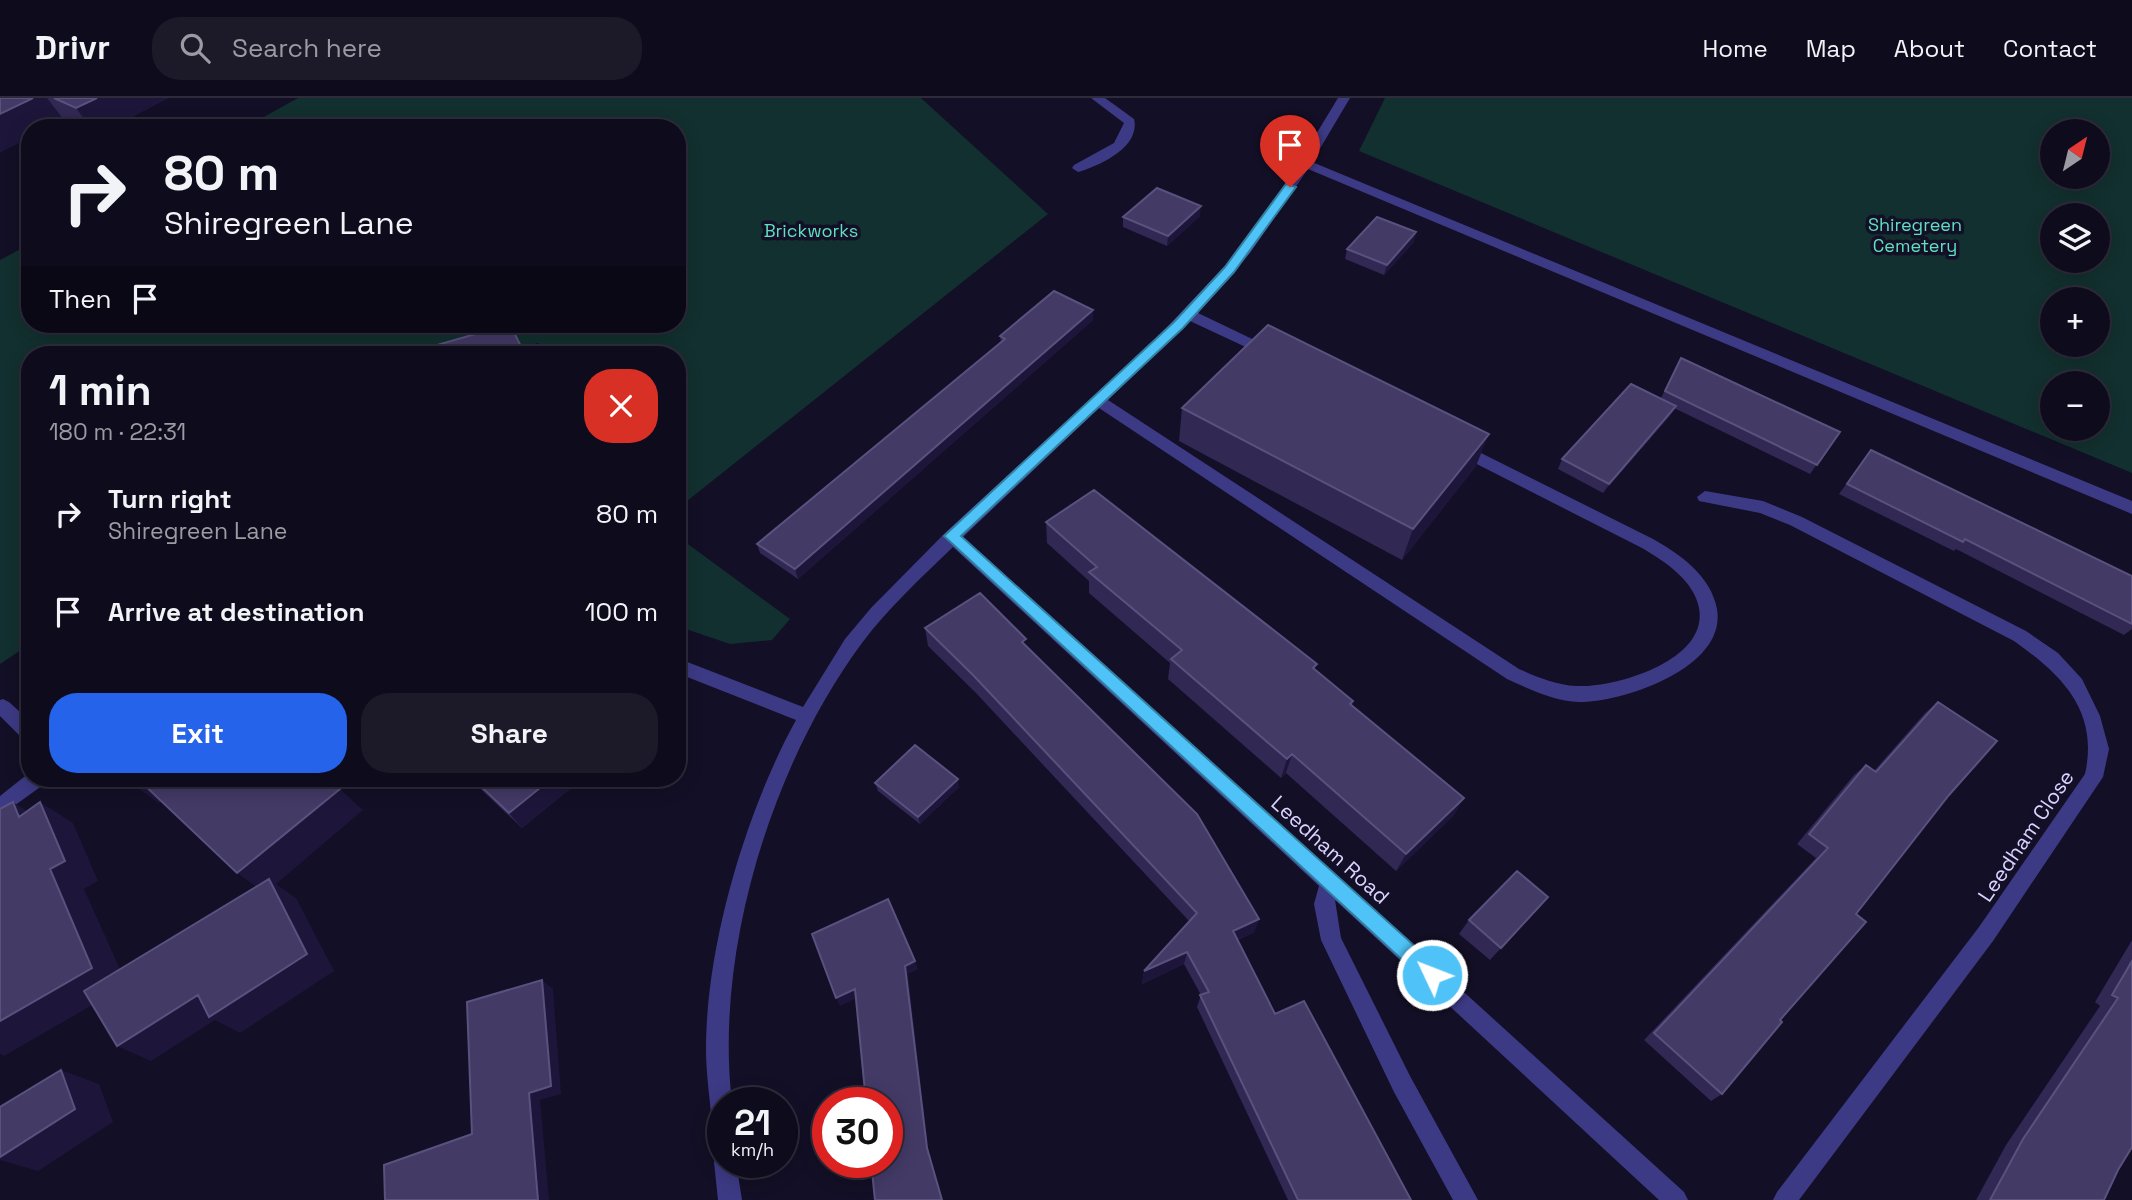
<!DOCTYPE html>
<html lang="en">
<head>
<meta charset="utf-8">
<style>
  body { margin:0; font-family:"Space Grotesk",sans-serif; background:#1c1929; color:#f1f3f6; height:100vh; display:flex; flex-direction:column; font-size:26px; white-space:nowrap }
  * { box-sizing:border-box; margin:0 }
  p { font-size:23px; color:#9b9ba3 }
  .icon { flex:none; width:38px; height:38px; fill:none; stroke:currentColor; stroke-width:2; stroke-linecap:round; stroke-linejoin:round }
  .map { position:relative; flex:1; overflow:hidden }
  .drawer { position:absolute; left:21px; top:248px; width:665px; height:441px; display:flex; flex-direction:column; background:#0e0b1c; border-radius:28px; box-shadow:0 4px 18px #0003,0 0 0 2px #2e2b3b }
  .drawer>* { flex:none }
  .top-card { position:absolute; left:21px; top:21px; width:665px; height:214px; border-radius:28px; box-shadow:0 4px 18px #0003,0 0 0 2px #2e2b3b; background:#0e0b1c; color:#f1f3f6; overflow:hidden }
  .needle { width:46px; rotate:35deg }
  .tools { position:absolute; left:2040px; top:21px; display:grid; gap:14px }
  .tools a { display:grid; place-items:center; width:70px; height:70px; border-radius:50%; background:#0e0b1c; box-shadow:0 4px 18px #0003,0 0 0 2px #2e2b3b; font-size:35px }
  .speed { position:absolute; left:707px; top:989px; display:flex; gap:14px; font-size:35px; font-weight:700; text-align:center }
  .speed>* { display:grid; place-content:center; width:91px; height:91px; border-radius:50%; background:#0e0b1c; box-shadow:0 4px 18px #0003,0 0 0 2px #2e2b3b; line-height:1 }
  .speed small { font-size:18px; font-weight:400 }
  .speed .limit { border:10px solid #d22; background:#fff; color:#111 }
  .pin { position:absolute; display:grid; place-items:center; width:60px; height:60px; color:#fff; margin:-72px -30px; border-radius:50% 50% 50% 0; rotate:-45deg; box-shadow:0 0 7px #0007 }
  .pin .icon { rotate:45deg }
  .me { position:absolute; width:77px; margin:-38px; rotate:313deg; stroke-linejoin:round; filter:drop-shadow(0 0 5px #0008) }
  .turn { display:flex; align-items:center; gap:24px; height:147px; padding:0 28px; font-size:32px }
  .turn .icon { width:91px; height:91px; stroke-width:2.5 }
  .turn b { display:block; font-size:49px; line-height:60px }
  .then { display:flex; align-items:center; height:66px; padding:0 28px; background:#0003; gap:14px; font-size:26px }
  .round { display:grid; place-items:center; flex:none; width:74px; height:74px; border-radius:28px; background:#1c1929 }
  .summary { display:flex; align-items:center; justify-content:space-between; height:119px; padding:0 28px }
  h1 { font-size:42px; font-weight:700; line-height:52px }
  .action { display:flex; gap:14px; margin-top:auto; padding:14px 28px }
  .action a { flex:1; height:80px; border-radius:28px; background:#2563eb; color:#fff; font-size:28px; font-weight:700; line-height:80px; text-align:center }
  .action a+a { background:#1c1929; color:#f1f3f6 }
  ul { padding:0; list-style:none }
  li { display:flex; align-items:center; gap:21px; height:98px; padding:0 28px }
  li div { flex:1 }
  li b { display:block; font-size:26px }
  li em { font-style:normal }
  header { display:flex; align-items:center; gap:42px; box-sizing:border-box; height:98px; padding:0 35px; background:#0e0b1c; border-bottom:2px solid #2e2b3b }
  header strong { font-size:33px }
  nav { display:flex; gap:38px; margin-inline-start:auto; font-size:24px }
  .search { width:490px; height:63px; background:#1c1929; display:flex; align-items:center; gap:18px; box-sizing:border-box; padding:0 24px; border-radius:28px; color:#9b9ba3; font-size:26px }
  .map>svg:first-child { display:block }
  .green { fill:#12302f; fill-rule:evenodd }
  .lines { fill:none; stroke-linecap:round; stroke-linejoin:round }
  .minor { fill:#3d3a85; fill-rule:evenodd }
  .wall { fill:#312854 }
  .shaded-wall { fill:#1d163a }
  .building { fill:#433a66; stroke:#5a527e; stroke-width:2 }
  .route { fill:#4fc3f7; stroke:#337fa1; stroke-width:2 }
  .labels { text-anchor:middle; stroke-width:7; stroke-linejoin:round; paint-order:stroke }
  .far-park-label { font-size:18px; fill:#5fe0c0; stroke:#130f26 }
  .street-label { font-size:21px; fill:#d9d4ff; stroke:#130f26 }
</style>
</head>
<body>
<header>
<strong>Drivr</strong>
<div class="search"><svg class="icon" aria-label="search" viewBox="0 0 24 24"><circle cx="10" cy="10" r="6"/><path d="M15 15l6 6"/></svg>Search here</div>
<nav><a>Home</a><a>Map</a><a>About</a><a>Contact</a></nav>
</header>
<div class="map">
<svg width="2132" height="1102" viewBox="0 0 2132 1102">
  <rect width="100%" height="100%" fill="#130f26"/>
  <path class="green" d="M298 0H921L1048 116 677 411V257H546L538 245 493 257H30V546L0 566V162L30 146V226H677V30H244Z
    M1385 0H2132V375L1359 53ZM2053 33H2098V79H2053ZM2053 117H2098V163H2053ZM2053 201H2098V247H2053ZM2053 285H2098V331H2053Z
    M677 438 790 521 772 542 730 546 677 528Z"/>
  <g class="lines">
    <path class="minor" d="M1091 0H1105L1134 21C1141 49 1099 68 1078 74L1072 70 1074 67 1114 45 1124 25Z
      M1338 0H1350L1312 64 2132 403V416L1308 71 1250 155 1198 215 1275 252V258H1265L1190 223 1108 302 1519 571C1537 579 1556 587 1576 588 1614 590 1709 563 1699 510 1694 482 1664 463 1642 450L1453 354 1450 350 1458 344 1463 346 1653 441C1680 456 1711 478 1717 511 1727 570 1623 604 1579 604 1554 603 1529 591 1507 581L1099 310 963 439 1684 1094 1688 1102H1659L1335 802 1341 840 1410 978 1478 1102H1453L1394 994 1321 842 1314 806 1319 788 953 449C922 479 888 510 862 545 772 666 714 854 732 1004H723V1037L715 1034 712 1026C710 1001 706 976 706 951 706 847 746 713 796 622L677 575V560L803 609 845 541 871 510 946 434 1152 245 1224 169 1284 89Z
      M1705 393 1763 403 1802 419 2026 533 2058 555 2082 581 2100 618 2109 651 2103 679 1993 843 1799 1102H1773L1777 1094 1979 829 2085 676C2099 613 2062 577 2014 543L1790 427 1760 415 1699 403 1697 399Z
      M3 601 9 604 30 623V643L23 641 0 618V602Z
      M29 675 30 681H45L43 687 0 718V698Z
      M723 1053V1064H736L742 1102H718L714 1064 717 1056Z"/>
  </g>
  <path class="wall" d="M0 0H168L111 30H80L64 22 48 30H30V39L0 54Z
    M1200 118 1167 148 1123 129V119Z
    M1416 134 1413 145 1384 177 1345 161 1347 151Z
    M1093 222 798 481 760 455 757 446 1001 245 1000 238Z
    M1681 260 1840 334 1810 376 1674 310 1670 318 1603 395 1558 371 1562 361 1661 300Z
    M1182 310 1476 368 1402 462 1179 343Z
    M1871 352 2132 478V531L2124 537 1956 451 1954 453 1839 396Z
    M1046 424 1315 572 1353 603 1352 607 1464 700 1453 718 1396 773 1286 675 1281 680 1168 581 1170 565 1089 495V483L1047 445Z
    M925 530 1026 549 1259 821 1254 834 1238 842 1275 916 1411 1102H1288L1197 909 1201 897 1184 866 1142 886 1144 873 1190 824 975 594 928 548Z
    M1938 604 1949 697 1856 816 1780 922 1722 996 1711 1003 1644 942 1816 760 1797 746 1854 677 1866 667 1874 673 1925 615Z
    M470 681H582L522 730Z
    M875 685 959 689 920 726 878 693Z
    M1536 812 1490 862 1459 836 1469 822Z
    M2132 842V1049L2118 1072 2104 1102H1976L2006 1047 2100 908 2095 904Z"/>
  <path class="shaded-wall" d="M33 0H47L64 22 48 30H30V39L0 54V16Z
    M97 0H168L111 30H91L76 10Z
    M1201 108 1200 118 1167 148 1168 138Z
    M1416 134 1413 145 1384 177 1387 167Z
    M1093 212V222L798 481 795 471Z
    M1676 308 1670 318 1603 395 1609 386Z
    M1489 336 1476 368 1402 462 1413 431Z
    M1292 656 1286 675 1281 680 1287 661Z
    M133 681H138L165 701 159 705 129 684Z
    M551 681H582L522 730 509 715Z
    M958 681 959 689 920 726 918 719Z
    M340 691 363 712 276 786 296 800 334 873 240 935 215 922 151 963 117 948 198 897 265 795 237 775Z
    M1464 700 1453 718 1396 773 1406 756Z
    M13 704 47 726 19 719Z
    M40 704 73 725 98 783 84 791 127 887 4 958 0 956V923L50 771Z
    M1259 821 1254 834 1229 846 1233 833Z
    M1187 854 1184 866 1142 886 1144 873Z
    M915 863 918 871 908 876 929 1056 943 1102 927 1050 905 868Z
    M542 882 553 891 561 996 540 1002 549 1102H538L529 995Z
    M855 891 859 899 840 908 836 900Z
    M61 972 99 986 113 1024 38 1073 0 1062V1059Z"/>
  <path class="building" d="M0 0H33L0 16Z
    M54 0H97L76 10Z
    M1157 90 1201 108 1168 138 1123 119Z
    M1377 119 1416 134 1387 167 1347 151Z
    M1054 193 1093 212 795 471 757 446 1005 241 1000 238Z
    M510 226 525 257H417L427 250Z
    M1268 227 1489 336 1413 431 1182 310Z
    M1681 260 1840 334 1817 367 1665 293Z
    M1631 286 1676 308 1609 386 1562 361Z
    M1871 352 2132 478V526L1965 441 1963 444 1847 386Z
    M1094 392 1317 566 1313 570 1353 603 1350 606 1464 700 1406 756 1292 656 1287 661 1171 561 1182 552 1089 474 1097 469 1046 424Z
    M980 495 1026 541 1022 544 1197 716 1259 821 1233 833 1275 916 1304 903 1411 1102H1298L1200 897 1209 894 1187 854 1144 873 1197 815 973 577 925 530Z
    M1938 604 1997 643 1949 697 1856 816 1866 824 1780 922 1782 924 1722 996 1654 935 1828 750 1809 736 1866 667 1876 674Z
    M915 647 958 681 918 719 875 685Z
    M138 681H328L340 691 237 775Z
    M473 681H551L509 715Z
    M13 704 19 719 40 704 65 763 50 771 92 870 0 923V711Z
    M1517 773 1548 799 1501 850 1469 822Z
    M269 781 307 856 209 919 198 897 117 948 84 893Z
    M888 801 915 863 905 868 927 1050 942 1102H875L871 1064H887V1004H866L855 891 836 900 812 836Z
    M2132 863V1049L2118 1072 2104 1102H1990L2023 1041 2118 900 2112 897Z
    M542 882 551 988 529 995 538 1102H385L384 1067 472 1036 467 904Z
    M61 972 75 1011 0 1059V1009Z"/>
  <path class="route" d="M1286 86 1296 89 1234 174 1183 230 961 438 1439 870 1442 877 1439 883 1432 886 1425 883 944 438 1174 224 1225 169Z"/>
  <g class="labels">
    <g class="far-park-label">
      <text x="1915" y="133">Shiregreen<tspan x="1915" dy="21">Cemetery</tspan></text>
      <text x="811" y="139">Brickworks</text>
    </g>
    <g class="street-label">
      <text transform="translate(2026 738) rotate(-56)" y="7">Leedham Close</text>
      <text transform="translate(1330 752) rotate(42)" y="7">Leedham Road</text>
    </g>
  </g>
</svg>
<div class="tools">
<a><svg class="needle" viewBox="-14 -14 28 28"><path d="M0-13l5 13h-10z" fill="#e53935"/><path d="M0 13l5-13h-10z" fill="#9b9ba3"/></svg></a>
<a><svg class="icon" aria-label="layers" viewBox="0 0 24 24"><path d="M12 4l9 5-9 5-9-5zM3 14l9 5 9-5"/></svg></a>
<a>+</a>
<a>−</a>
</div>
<div class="speed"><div>21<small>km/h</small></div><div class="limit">30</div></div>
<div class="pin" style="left:1290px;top:89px;background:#d93025"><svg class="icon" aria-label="arrive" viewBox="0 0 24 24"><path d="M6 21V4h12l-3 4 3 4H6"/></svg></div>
<svg class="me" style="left:1432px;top:877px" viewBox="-20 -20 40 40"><circle r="17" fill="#4fc3f7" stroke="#fff" stroke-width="3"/><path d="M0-11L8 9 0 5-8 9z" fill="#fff"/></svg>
<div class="top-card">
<div class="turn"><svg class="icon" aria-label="right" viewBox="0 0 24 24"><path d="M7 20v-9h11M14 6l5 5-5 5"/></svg><div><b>80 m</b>Shiregreen Lane</div></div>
<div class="then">Then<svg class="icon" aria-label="arrive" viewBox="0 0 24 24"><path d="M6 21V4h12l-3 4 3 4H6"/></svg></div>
</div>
<section class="drawer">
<div class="summary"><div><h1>1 min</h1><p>180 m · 22:31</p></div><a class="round" style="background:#d93025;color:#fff"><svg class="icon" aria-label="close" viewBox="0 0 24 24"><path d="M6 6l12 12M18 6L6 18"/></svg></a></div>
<ul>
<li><svg class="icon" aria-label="right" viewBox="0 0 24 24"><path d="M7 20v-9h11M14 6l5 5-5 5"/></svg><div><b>Turn right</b><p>Shiregreen Lane</p></div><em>80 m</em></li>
<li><svg class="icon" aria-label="arrive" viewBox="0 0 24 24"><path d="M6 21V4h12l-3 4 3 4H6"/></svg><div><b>Arrive at destination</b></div><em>100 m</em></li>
</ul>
<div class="action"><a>Exit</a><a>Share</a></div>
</section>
</div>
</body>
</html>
